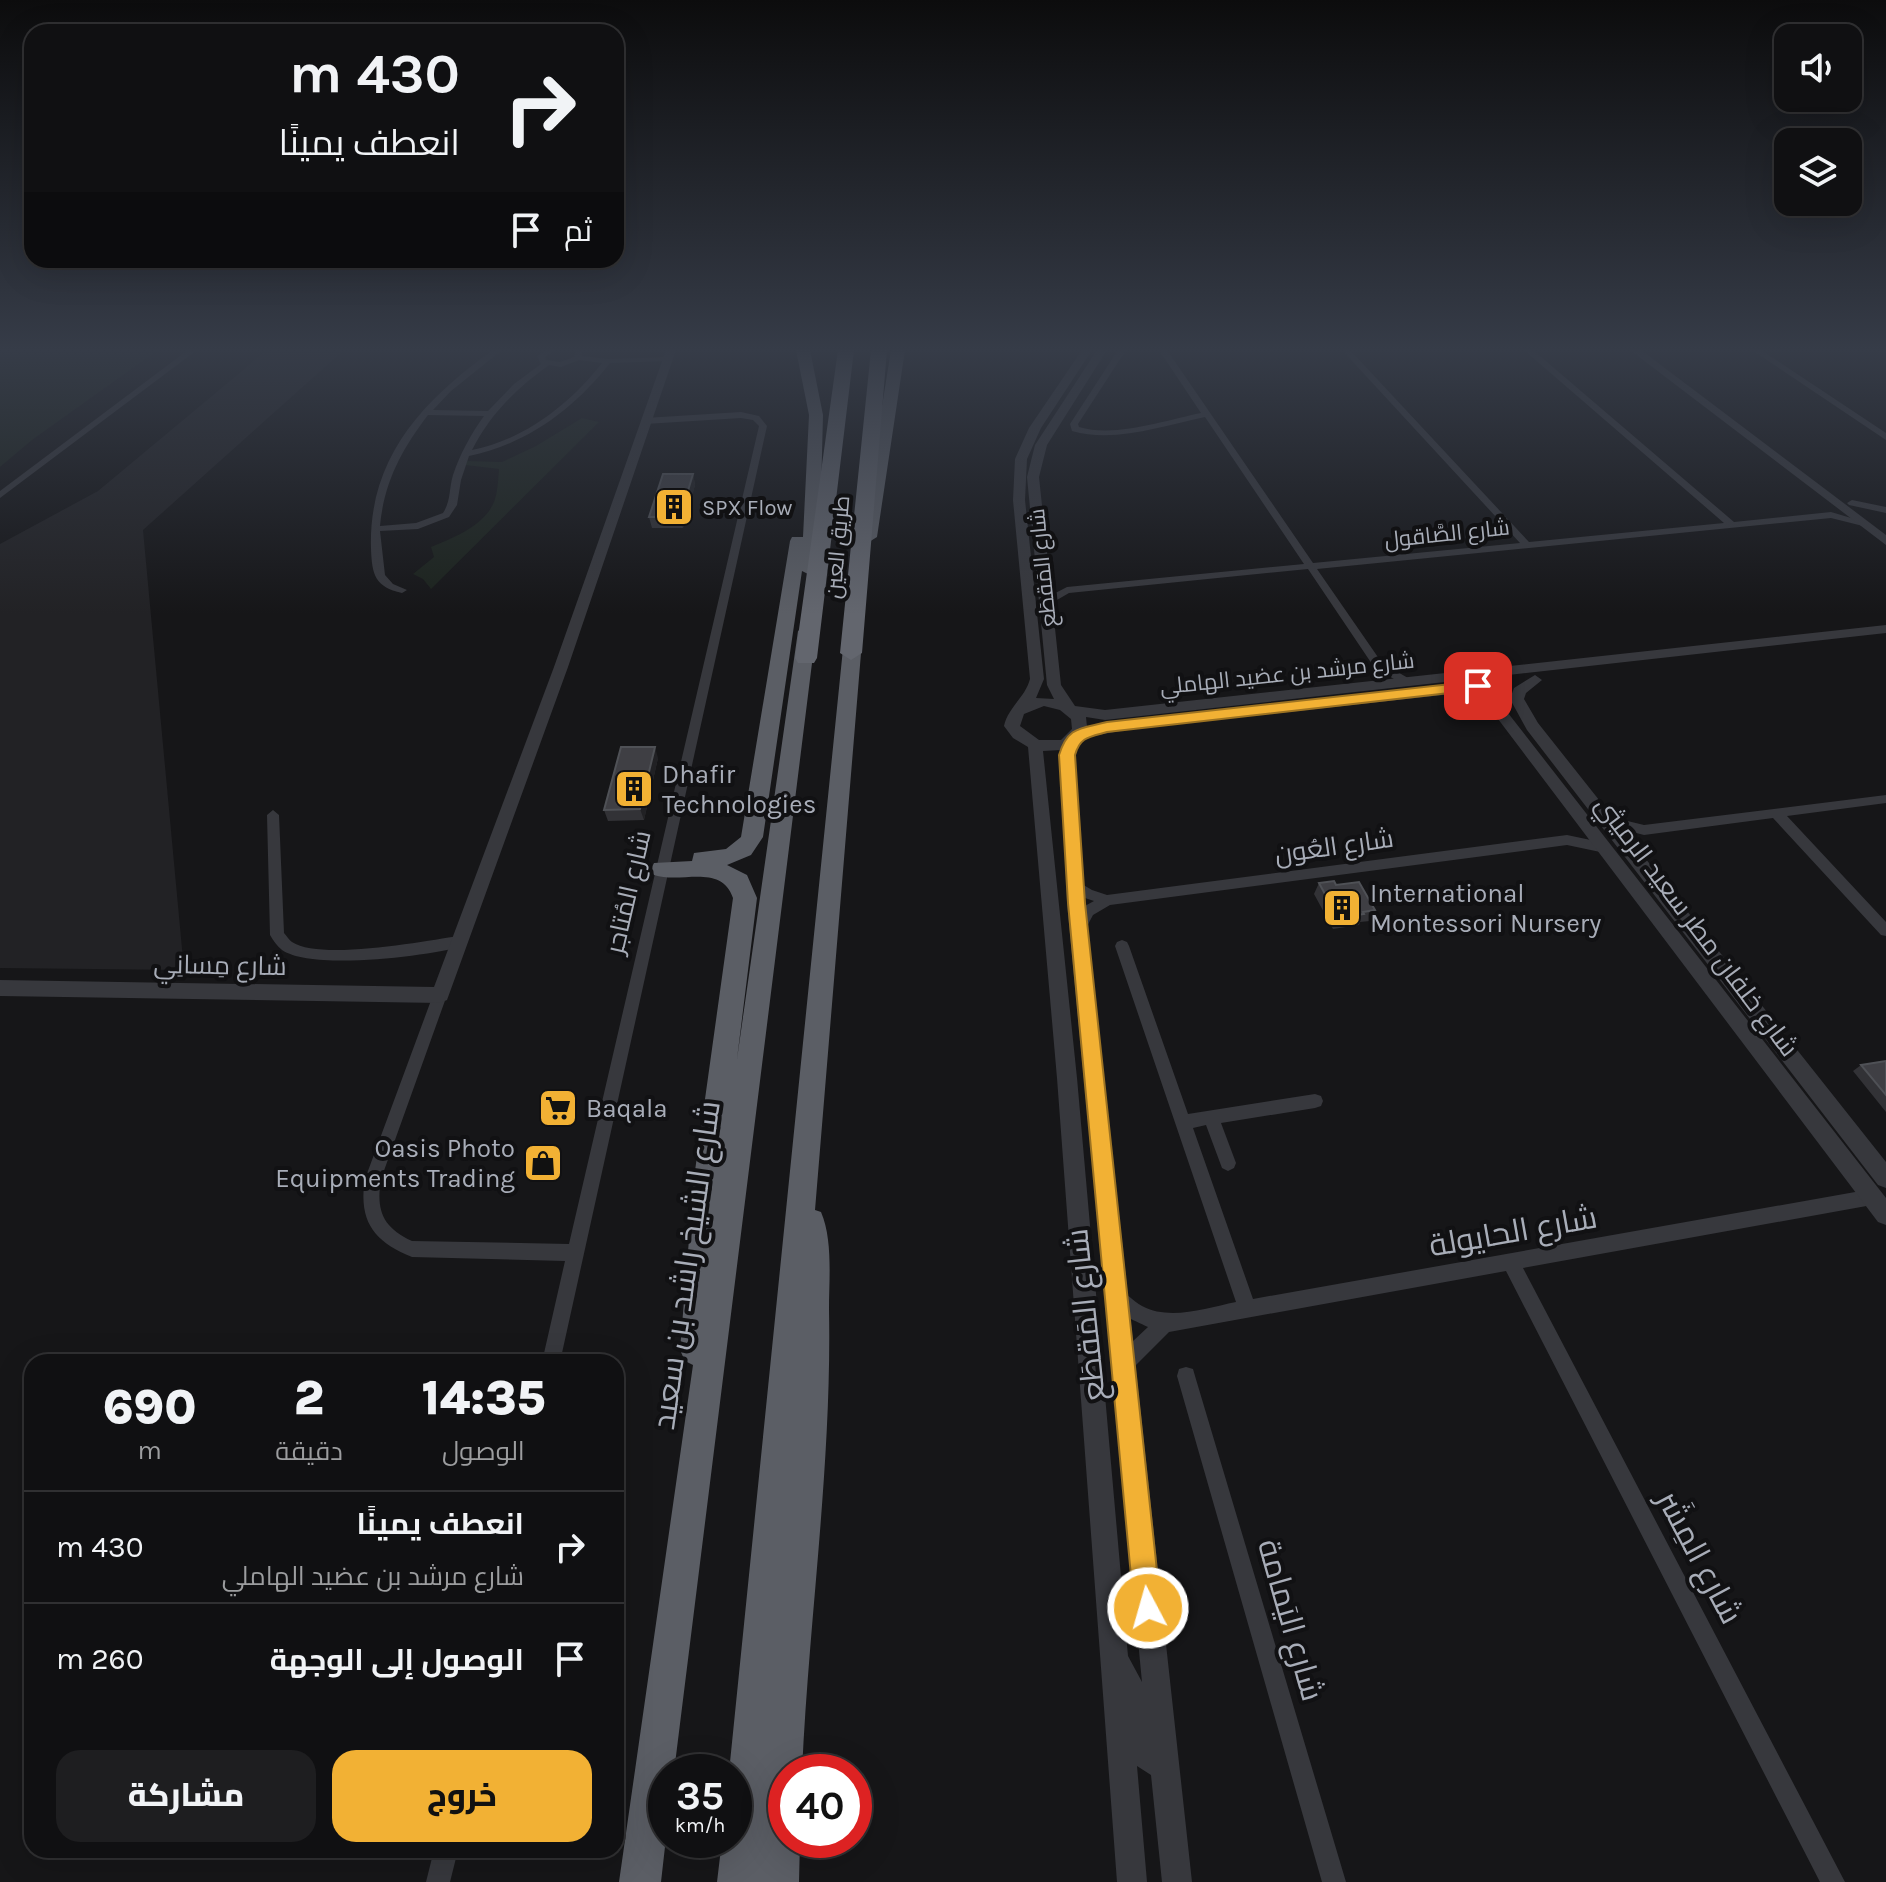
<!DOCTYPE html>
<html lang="ar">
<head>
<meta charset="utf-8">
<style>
  body { margin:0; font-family:Karla,Cairo,sans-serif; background:#1e1e20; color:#f1f3f6; direction:rtl; height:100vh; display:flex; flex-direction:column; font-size:30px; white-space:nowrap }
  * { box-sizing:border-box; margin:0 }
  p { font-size:26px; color:#9c9d9f }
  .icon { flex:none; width:44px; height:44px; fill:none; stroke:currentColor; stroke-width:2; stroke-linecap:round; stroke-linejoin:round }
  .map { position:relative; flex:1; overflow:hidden; direction:ltr }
  .drawer { position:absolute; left:24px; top:1354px; width:600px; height:504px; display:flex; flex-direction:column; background:#101012; border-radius:24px; box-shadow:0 8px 32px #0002,0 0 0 2px #303032; direction:rtl }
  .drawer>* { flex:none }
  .hud { position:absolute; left:24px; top:24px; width:600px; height:244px; border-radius:24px; box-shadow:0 8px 32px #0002,0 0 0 2px #303032; direction:rtl; background:#101012; color:#f1f3f6; overflow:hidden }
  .fabs { position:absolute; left:1774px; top:24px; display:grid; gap:16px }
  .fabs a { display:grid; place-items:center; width:88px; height:88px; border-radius:16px; background:#101012; box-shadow:0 8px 32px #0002,0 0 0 2px #303032; font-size:40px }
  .speed { position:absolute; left:648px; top:1754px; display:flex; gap:16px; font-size:40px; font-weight:700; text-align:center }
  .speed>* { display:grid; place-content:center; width:104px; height:104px; border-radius:50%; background:#101012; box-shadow:0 8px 32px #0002,0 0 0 2px #303032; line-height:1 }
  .speed small { font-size:20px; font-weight:400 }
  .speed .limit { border:12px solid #d22; background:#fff; color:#111 }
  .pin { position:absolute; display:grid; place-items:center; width:68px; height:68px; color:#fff; margin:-34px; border-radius:16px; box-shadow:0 4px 12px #0006 }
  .me { position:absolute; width:88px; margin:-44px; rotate:354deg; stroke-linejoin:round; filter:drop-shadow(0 0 6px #0008) }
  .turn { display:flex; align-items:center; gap:28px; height:168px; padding:0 32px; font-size:36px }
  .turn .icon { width:104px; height:104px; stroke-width:2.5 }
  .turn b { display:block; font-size:56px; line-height:68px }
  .then { display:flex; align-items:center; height:76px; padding:0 32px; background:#0003; gap:16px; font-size:30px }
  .eta { display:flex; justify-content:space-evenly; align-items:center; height:136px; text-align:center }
  .eta b { font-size:48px; font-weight:800; line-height:56px }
  .action { display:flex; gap:16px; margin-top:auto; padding:16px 32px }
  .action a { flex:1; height:92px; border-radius:24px; background:#f2b134; color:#111; font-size:32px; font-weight:800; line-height:92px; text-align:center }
  .action a+a { background:#1e1e20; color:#f1f3f6 }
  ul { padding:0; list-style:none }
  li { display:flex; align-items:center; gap:24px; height:112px; padding:0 32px; border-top:2px solid #303032 }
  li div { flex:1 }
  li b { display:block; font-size:30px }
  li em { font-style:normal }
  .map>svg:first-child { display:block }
  .built { fill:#222225 }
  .green { fill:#1c231d }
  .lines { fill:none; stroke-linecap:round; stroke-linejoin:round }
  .minor { fill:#37383d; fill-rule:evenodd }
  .tertiary { fill:#37383d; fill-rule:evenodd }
  .trunk { fill:#5b5e65; fill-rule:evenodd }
  .motorway { fill:#63666e; fill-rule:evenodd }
  .wall { fill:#323236 }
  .shaded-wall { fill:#212124 }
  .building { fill:#3f3f44; stroke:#4f5156; stroke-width:2 }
  .route { fill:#f2b134; stroke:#9d7322; stroke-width:2 }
  .labels { text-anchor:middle; stroke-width:8; stroke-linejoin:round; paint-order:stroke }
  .far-poi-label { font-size:22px; fill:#a8adb8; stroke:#111113; text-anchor:start }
  .far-street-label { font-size:22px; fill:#a8adb8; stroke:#111113 }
  .poi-label { font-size:26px; fill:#a8adb8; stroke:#111113; text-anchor:start }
  .street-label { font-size:26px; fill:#a8adb8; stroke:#111113 }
  .near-street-label { font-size:32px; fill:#a8adb8; stroke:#111113 }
</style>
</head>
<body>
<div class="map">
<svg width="1886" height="1882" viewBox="0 0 1886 1882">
  <rect width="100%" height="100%" fill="#161618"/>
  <path class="built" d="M267 350H344L143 530 184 970 0 968V544L98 491Z"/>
  <path class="green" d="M0 350H158L32 440 0 467Z
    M582 418 599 422 431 589 423 579 413 574 434 557 431 547C453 538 484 526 494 502 498 492 498 479 499 469L465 465 467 461 502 462 536 446Z"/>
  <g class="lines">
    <path class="minor" d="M188 350H197L0 498V491Z
      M493 350H502L451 391 433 410 488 411 514 384 541 364 537 356 546 350H556L545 357 546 360 560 362 574 357 576 350H581L582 356 608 359 667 357 671 359 667 361 610 363C574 409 527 444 469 456L461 480 457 505 449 517 418 529 380 531 385 575 393 584 407 590 402 593C375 587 372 575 371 549 368 458 423 400 493 350ZM579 360 602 363C570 404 524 440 472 450 490 414 517 388 549 365L561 367ZM428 415 484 416C471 434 460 454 453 475 449 488 451 501 443 513L416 523 380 526C384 482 402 449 428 415Z
      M1118 350H1126L1078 424 1079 427C1115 438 1166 420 1201 413L1159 350H1167L1313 563 1520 543 1342 350H1350L1529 542 1724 523 1524 350H1533L1734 522 1831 512 1868 523 1863 526 1831 518 1317 569 1382 663 1408 678V684L1404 685 1374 667 1308 569 1069 593 1050 604H1042V600L1067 587 1304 564 1205 417C1162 426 1115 443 1072 431L1070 424Z
      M1752 350H1761L1886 433V440Z
      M741 412 759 416 767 426 560 1362H542L565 1261 412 1257C374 1242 358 1221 365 1179L433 995 435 991 440 989 445 991 447 995 381 1179C376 1210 382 1227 412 1241L569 1244 759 426 753 420 741 418 645 424 641 421 645 418Z
      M1852 500 1886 507V513L1849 505 1847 503Z
      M1886 795V803L1787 816 1886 922V936L1881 935 1773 818 1644 835 1602 824 1601 821 1607 816 1644 825Z
      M273 810 279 815 284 933C287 936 289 940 292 942 321 961 424 941 459 936L464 938 466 942 464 946C428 956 313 971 282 950 277 946 273 940 270 935L267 815Z
      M1567 835 1605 843 1612 848 1605 853 1567 845 1110 905 1093 915 1084 932H1074L1072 928 1083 907 1094 901C1084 898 1074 894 1068 885L1070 881 1075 880 1092 890 1107 895Z
      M1122 940 1127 942 1129 946 1188 1114 1315 1094 1321 1096 1323 1101 1321 1106 1315 1108 1221 1123 1236 1163 1234 1168 1228 1171 1222 1168 1206 1125 1193 1128 1253 1299 1872 1189 1878 1191 1880 1197 1878 1203 1872 1205 1523 1268 1845 1882H1820L1506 1271 1169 1332 1129 1372 1122 1374 1115 1372 1113 1365 1115 1358 1148 1327C1133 1320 1115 1313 1107 1297L1110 1291 1116 1288C1126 1292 1133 1301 1142 1306 1170 1321 1206 1308 1236 1302L1115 946 1117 942Z
      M1186 1367 1193 1369 1195 1376 1346 1882H1322L1177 1376 1179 1369Z
      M434 1850H458L450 1882H426Z"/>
    <path class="tertiary" d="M666 350H676L568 667 447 1000 440 1003 0 996V980L434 987 554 667Z
      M1082 350H1092L1041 428 1027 459 1025 500 1044 679 1036 698 1054 699 1047 685 1027 477 1035 445 1097 350H1107L1047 445 1039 477 1061 685 1075 706 1105 710 1886 625V633L1105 720 1086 717 1087 727 1126 720 1134 725 1126 730 1081 738 1075 755 1085 903 1192 1882H1162L1151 1775 1137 1766 1147 1882H1117L1057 1078 1028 747 1013 738 1004 726C1008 707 1025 698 1030 679L1013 500 1015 459 1029 428ZM1044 706 1060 710 1071 719 1072 729 1061 740H1039L1020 726 1024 714ZM1061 750 1067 903 1142 1682 1128 1656 1077 1078 1043 751Z
      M1630 350H1641L1886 535V545Z
      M1535 675 1542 680 1526 693 1524 699 1538 723 1886 1162V1188L1878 1185 1527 730 1510 699 1514 688Z
      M1500 679 1505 681V687L1473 692 1485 696 1508 713 1886 1198V1225L1878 1222 1498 719 1475 702 1452 694 1251 716 1244 711 1251 706Z"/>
    <path class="trunk" d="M796 350H810L823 415 819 570 810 575 802 571 763 837 751 855 727 865 747 875 757 898 737 1059 798 631 807 625 816 631 674 1772H666V1838L661 1882H619L693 1365 685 1361 680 1350 694 1178 733 898C721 863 682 884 654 875L651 869 654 863 692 861 694 853 726 849 741 837 790 541 792 537H803L809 415Z
      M891 350H905L877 537 869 542 861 537Z
      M854 623 863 629 815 1210 821 1212C833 1240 829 1279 829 1309 832 1464 809 1617 802 1772H786V1840H800L799 1882H717L722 1840H734V1772H729L845 629Z"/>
    <path class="motorway" d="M838 350H854L817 658 814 663H798L795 658Z
      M871 350H887L862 653 851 660 840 653Z"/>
  </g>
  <path class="wall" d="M693 474 695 485 683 528H652L649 517Z
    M658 758 644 820 608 821 604 810Z
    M1319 883 1336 885 1375 910 1370 921 1360 922 1359 925 1333 929 1314 894Z
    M1886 1061V1112L1853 1071 1861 1065Z"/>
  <path class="shaded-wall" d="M693 474 695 485 683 528 680 517Z
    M655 747 658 758 644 820 640 809Z"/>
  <path class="building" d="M663 474H693L680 517H649Z
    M621 747H655L640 809 604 810Z
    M1334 881 1336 885 1359 882 1375 910 1363 912 1364 914 1338 918 1319 883Z
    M1886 1061V1095L1861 1065Z"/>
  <linearGradient id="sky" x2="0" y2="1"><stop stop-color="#0c0c0d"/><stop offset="0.57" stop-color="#363c48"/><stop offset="1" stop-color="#363c48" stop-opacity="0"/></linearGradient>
  <rect width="1886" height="614" fill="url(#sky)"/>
  <path class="route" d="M1478 681 1486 686 1484 689 1107 732C1089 737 1080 737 1075 755L1085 903 1161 1608 1157 1618 1148 1622 1138 1618 1134 1608 1068 903 1059 755C1068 726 1080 729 1107 722Z"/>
  <defs>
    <symbol id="building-square" viewBox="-11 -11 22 22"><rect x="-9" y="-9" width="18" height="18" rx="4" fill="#f2b134" stroke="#111113"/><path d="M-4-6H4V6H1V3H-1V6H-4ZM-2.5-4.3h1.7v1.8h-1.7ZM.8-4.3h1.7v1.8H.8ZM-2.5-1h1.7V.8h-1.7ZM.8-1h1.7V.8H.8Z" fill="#111"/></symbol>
    <symbol id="supermarket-square" viewBox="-11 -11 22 22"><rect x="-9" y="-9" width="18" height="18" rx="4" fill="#f2b134" stroke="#111113"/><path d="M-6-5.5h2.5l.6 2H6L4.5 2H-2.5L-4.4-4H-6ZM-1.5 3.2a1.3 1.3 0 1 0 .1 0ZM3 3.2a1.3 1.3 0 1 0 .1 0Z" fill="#111"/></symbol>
    <symbol id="shop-square" viewBox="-11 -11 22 22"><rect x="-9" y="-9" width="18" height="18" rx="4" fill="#f2b134" stroke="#111113"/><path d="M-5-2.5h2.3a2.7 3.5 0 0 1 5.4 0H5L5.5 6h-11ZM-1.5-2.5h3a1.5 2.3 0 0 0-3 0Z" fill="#111"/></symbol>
  </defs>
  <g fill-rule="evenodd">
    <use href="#building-square" x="652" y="485" width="44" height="44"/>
    <use href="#building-square" x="612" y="767" width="44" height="44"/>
    <use href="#building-square" x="1320" y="886" width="44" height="44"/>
    <use href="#supermarket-square" x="536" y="1086" width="44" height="44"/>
    <use href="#shop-square" x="521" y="1141" width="44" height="44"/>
  </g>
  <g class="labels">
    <g class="far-poi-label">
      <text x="702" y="515">SPX Flow</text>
    </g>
    <g class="far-street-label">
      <text transform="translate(1447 533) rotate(-6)" y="8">شارع الصَّاقول</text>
      <text transform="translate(837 547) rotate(-85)" y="8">طريق العين</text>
      <text transform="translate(1042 568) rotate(-96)" y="8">شارع المَقطَع</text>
      <text transform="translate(1287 673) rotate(-6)" y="8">شارع مرشد بن عضيد الهاملي</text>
    </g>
    <g class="poi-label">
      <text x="662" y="783">Dhafir<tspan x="662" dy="30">Technologies</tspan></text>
      <text x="1370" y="902">International<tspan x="1370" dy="30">Montessori Nursery</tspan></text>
      <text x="586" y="1117">Baqala</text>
      <text x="515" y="1157" text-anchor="end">Oasis Photo<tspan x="515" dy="30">Equipments Trading</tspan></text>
    </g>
    <g class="street-label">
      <text transform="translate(1334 846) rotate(-8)" y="9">شارع العُون</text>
      <text transform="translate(628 892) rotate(-77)" y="9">شارع المُتاجر</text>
      <text transform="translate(1697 926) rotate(53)" y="9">شارع خلفان مطر سعيد الرميثي</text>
      <text transform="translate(220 965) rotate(1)" y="9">شارع مِسانِي</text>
    </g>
    <g class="near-street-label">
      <text transform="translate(1513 1231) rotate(-10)" y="11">شارع الحايولة</text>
      <text transform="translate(686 1265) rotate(-82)" y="11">شارع الشيخ راشد بن سعيد</text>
      <text transform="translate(1085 1315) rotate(-96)" y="11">شارع المَقطَع</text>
      <text transform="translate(1700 1557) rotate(62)" y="11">شارع المِشَر</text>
      <text transform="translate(1291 1620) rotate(74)" y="11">شارع اليَمامة</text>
    </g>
  </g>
</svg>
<div class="fabs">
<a><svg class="icon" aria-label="sound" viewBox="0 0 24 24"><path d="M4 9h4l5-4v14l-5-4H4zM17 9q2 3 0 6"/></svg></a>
<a><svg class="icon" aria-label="layers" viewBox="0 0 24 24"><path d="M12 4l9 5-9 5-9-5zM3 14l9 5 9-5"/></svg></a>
</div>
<div class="speed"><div>35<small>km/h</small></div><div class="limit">40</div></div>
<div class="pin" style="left:1478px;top:686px;background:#d93025"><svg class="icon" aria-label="arrive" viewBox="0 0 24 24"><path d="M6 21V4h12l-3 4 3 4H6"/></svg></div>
<svg class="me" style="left:1148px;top:1608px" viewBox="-20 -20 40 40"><circle r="17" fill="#f2b134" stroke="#fff" stroke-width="3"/><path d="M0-11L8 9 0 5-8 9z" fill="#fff"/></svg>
<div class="hud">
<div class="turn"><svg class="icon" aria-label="right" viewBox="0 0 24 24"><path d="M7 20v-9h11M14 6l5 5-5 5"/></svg><div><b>430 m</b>انعطف يمينًا</div></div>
<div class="then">ثم<svg class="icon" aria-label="arrive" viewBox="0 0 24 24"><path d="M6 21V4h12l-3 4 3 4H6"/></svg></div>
</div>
<section class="drawer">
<div class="eta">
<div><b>14:35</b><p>الوصول</p></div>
<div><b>2</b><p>دقيقة</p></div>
<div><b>690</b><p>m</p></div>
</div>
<ul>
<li><svg class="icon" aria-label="right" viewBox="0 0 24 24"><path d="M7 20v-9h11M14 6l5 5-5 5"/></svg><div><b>انعطف يمينًا</b><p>شارع مرشد بن عضيد الهاملي</p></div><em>430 m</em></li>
<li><svg class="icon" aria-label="arrive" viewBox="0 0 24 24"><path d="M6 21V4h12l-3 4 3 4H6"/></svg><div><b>الوصول إلى الوجهة</b></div><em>260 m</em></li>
</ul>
<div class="action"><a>خروج</a><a>مشاركة</a></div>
</section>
</div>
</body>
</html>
